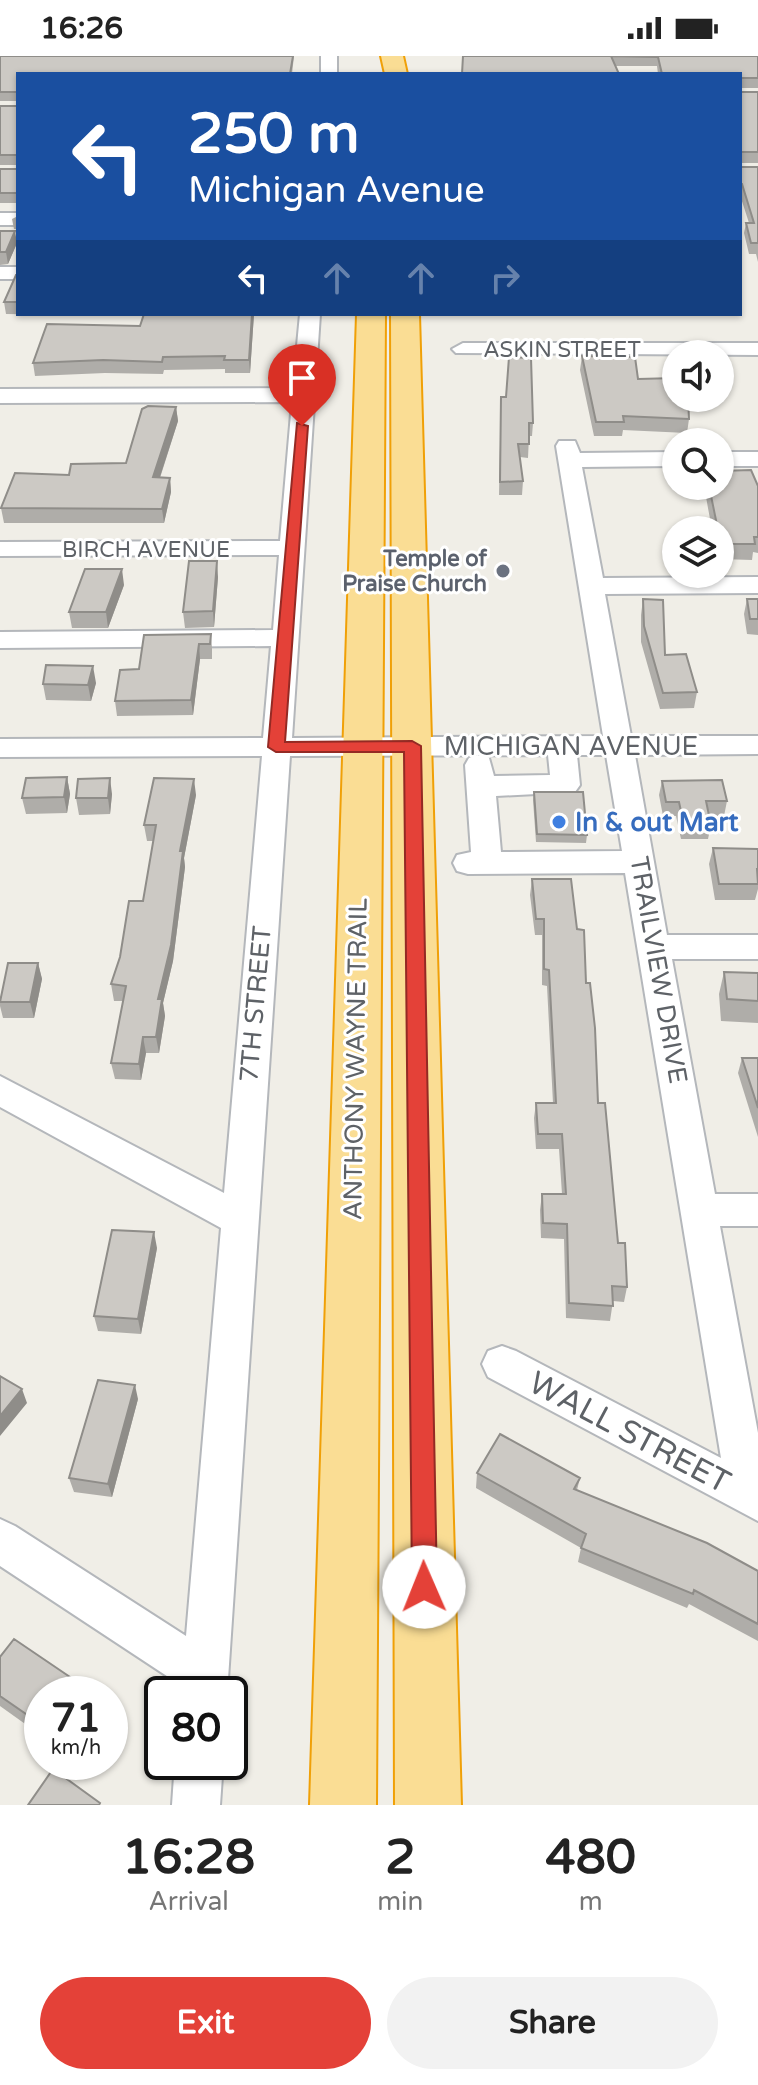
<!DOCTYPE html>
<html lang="en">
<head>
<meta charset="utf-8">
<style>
  body { margin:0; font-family:"Varela Round",sans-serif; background:#f2f2f2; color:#222; height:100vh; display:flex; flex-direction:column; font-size:30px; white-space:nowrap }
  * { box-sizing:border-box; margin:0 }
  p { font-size:26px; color:#767676 }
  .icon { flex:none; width:44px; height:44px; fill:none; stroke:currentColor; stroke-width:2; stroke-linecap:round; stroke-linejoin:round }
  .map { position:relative; height:1749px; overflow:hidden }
  .sheet { display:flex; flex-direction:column; background:#fff; flex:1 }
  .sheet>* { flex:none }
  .hud { position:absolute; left:16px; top:16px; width:726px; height:244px; border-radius:0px; box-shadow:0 2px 6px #0004; background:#1a4fa0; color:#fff; overflow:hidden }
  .controls { position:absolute; left:662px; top:284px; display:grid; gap:16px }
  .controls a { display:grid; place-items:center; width:72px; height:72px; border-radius:50%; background:#fff; box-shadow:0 2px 6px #0004; font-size:40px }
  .speed { position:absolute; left:24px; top:1620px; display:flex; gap:16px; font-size:40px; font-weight:700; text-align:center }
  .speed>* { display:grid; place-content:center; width:104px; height:104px; border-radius:50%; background:#fff; box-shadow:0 2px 6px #0004; line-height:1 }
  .speed small { font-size:20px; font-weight:400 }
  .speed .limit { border:4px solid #111; border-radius:12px; background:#fff; color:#111 }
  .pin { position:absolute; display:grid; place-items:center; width:68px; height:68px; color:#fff; margin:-82px -34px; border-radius:50% 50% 50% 0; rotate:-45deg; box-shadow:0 0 8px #0007 }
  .pin .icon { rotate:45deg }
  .me { position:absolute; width:88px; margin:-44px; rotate:359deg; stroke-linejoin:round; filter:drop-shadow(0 0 6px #0008) }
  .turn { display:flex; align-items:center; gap:28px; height:168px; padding:0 40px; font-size:36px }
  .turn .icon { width:104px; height:104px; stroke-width:2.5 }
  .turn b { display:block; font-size:56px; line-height:68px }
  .lanes { display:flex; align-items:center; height:76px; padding:0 40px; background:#0003; justify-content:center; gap:40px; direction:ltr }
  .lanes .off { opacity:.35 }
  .eta { display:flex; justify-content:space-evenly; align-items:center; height:136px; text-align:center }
  .eta b { font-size:48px; font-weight:700; line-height:56px }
  .primary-button { display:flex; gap:16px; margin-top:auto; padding:16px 40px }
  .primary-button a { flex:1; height:92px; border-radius:48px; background:#e44138; color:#fff; font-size:32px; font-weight:700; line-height:92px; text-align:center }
  .primary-button a+a { background:#f2f2f2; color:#222 }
  .status { display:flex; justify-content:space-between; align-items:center; height:56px; padding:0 40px; background:#fff; direction:ltr }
  .status svg { height:22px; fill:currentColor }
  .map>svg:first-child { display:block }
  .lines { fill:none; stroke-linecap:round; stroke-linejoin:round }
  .minor-casing { stroke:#b4b7bb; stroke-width:4 }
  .highway-casing { stroke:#f0a007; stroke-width:4 }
  .minor { fill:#fff; fill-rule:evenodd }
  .highway { fill:#fadd94; fill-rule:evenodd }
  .wall { fill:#afada9 }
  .shaded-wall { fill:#8f8d89 }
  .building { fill:#ccc9c4; stroke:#8f8d89; stroke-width:2 }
  .route { fill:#e44138; stroke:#942a24; stroke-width:2 }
  .worship-dot { fill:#6b7280; stroke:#fff; stroke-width:3 }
  .shop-dot { fill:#3f7fe0; stroke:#fff; stroke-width:3 }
  .labels { text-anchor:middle; stroke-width:6; stroke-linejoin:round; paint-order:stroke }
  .far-street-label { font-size:22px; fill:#5e6267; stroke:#fff }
  .far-worship-label { font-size:22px; font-weight:bold; fill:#5b616d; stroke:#fff; text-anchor:end }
  .street-label { font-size:26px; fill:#5e6267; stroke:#fff }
  .shop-label { font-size:26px; font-weight:bold; fill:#366cbe; stroke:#fff; text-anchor:start }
  .near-street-label { font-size:32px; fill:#5e6267; stroke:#fff }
</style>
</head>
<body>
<div class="status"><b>16:26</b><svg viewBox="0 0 49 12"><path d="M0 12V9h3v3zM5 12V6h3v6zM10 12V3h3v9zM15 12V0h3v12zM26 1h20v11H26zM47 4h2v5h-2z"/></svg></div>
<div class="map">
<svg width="758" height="1749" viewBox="0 0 758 1749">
  <rect width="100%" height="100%" fill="#f0eee7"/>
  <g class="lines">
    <defs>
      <path id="minor" d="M321 0H337V18H321Z
        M0 157H18V169H0Z
        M0 211H18V223H0Z
        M300 258H320L292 682 603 680 556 390 559 385H575L580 397 676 396V410L582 411 603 522 758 521V537L605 538 631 680H758V698L635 699 667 879H758V903H672L715 1138H758V1170H720L758 1377V1465L488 1321 482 1308 488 1295 502 1290 516 1295 721 1402 625 817 468 818 457 815 453 807 457 799 471 796 465 709 469 702 479 699 489 702 494 720 550 719 548 699 290 700 227 1638H181L182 1630 0 1510V1463L15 1470 186 1580 221 1172 0 1051V1020L224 1137 262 700 0 701V683L263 682 271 590 0 592V576L273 574 279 499 0 500V486L280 485 292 346 0 347V333L293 332ZM577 699H606L622 795 501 796 496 740 575 736 580 729Z
        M463 287H758V299L456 297 452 293Z
        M720 396H758V410H720Z
        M175 1706H223L220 1749H172Z"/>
      <path id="highway" d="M381 0H403L407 18H385Z
        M357 258H385L376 1749H310Z
        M391 258H419L461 1749H395Z"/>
    </defs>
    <use href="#minor" class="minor-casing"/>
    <use href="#highway" class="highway-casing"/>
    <use href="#minor" class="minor"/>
    <use href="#highway" class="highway"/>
  </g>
  <path class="wall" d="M0 0H294L292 18H18V45H0Z
    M463 0H758V32H740V18H658L657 10H615Z
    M740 36H758V107H740Z
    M0 50H18V109H0Z
    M740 111H758V206L756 198H749L744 177 746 167H749L740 139Z
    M0 113H18V147H0Z
    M18 160V173H14L12 163Z
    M0 175 17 187 8 208 0 209Z
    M18 219V258H69V259L6 258 4 246Z
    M144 258H254L250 317H225V313L164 314 163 318 105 317 35 320 33 307 140 270Z
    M582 300 638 323 689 363 687 377 623 374 622 380H594L580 314Z
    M501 341 533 367 532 380H529L528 402 520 401 523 425 522 439H499Z
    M176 351 178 365 160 422H170L171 436 164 467H4L1 452 69 419 126 407Z
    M704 430H758V497L753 496 752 504 720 503V474H712Z
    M218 521 214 571 185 572 183 556Z
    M124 529 108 572H72L69 556Z
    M643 543 665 599 697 636 694 652 660 653 641 586V559Z
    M747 543H758V579L747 578 744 558Z
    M211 578 212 593V603H200L193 659 117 660 115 645 139 613Z
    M96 627 91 645 46 644 43 628Z
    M67 721 70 738 67 757 26 758 22 742Z
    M662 725 727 745 724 760H709L711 769 708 783H681L676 760H663L659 739Z
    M534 736 587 779 586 787 536 786 533 744Z
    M112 738 110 758 79 759 76 742Z
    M196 739 184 802 185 811 173 905 163 947 165 960 159 997H146L141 1024 115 1023 111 1007 123 945H114L111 928 143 845 153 785H147L144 769Z
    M713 792 758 793V833L755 844H715L709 808Z
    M532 823 586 927 598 1047 618 1187 627 1231 624 1246 613 1245 610 1265 566 1262 564 1183 541 1182 540 1154 542 1138H562L559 1093H536L534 1062 536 1047H553L547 930 542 929V879H535L530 839Z
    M38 907 42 923 34 962H3L0 950V941Z
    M724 916 758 917V967L721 965 719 938Z
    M742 1002H758V1081L738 1017Z
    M157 1192 141 1278 98 1275 94 1260Z
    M138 1343 112 1441 74 1436 69 1422Z
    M477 1417 580 1422 577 1434 758 1515V1585L689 1548 687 1552 578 1506 581 1492 476 1432Z
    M0 1601 42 1638V1680L0 1650Z"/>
  <path class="shaded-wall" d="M15 175 17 187 8 208 6 196Z
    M252 258H254L250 317 249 304Z
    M176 351 178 365 155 436 153 421Z
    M170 422 171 436 164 467 162 453Z
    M217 505 218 521 214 571 213 555Z
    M122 513 124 529 108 572 106 556Z
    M199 588 200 603 193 659 191 644Z
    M93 610 96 627 91 645 88 629Z
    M67 721 70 738 67 757 64 741Z
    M110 722 112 738 110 758 108 742Z
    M194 723 196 739 184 802 185 811 173 905 163 947 165 960 159 997 156 981 158 943 180 795Z
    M38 907 42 923 34 962 30 946Z
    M143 981 146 997 141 1024 139 1008Z
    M154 1176 157 1192 141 1278 138 1263Z
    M135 1329 138 1343 112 1441 108 1428Z
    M22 1333 27 1347 0 1380V1360Z"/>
  <path class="building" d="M0 0H293L290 18H18V36H0Z
    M463 0H758V22H740V18H662L658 1 611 0 619 18H462Z
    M740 36H758V96H740Z
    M0 50H18V99H0Z
    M740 111H758V187H751L746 167H754L742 128H740Z
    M0 113H18V137H0Z
    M0 175H15L6 196H0Z
    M16 219H18V246H4Z
    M144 258H252L249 304H224L225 300 163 301 162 306 103 304 33 307 47 268 140 270Z
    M582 300 635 301 638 323 676 322V342H688L689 363 623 360 624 366H596Z
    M509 301 531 302 533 367H529V388H518L523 425 500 426 501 341H506Z
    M148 350 176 351 153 421 170 422 162 453 1 452 15 417 69 419 71 408 126 407 142 353Z
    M751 414 758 430V481H754L755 488H720V474H718L709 430H720V415Z
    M189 505H217L213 555 183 556Z
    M85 513H122L106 556H69Z
    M643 543 663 544 665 599 686 598 697 636 663 637 644 570Z
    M747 543H758V563H750Z
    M211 578 210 588H199L191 644 115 645 120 614 139 613 144 579Z
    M46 609 93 610 88 629 43 628Z
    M67 721 64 741 22 742 26 722Z
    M110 722 108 742H76L78 723Z
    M154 722 194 723 180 795H183L171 889 158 943H162L156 981H143L139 1008 111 1007 126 930 111 928 120 901 129 845H143L156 769H144Z
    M722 724 727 745H706L711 769H684L679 746H666L662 725Z
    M534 736H583L587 779 537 778Z
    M713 792 758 793V813H757L758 828H719Z
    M532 823H571L577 873 584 874 586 927H590L595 972 598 1047H605L618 1187H625L627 1231 612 1230 613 1250 569 1247 567 1168 543 1167 542 1138H566L562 1078H538L536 1047H556L549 914 544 913V863H536Z
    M8 907H38L30 946H0Z
    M724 916 758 917V945L727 943Z
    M742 1002H758V1052Z
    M112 1174 154 1176 138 1263 94 1260Z
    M0 1320 22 1333 0 1360Z
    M98 1324 135 1329 108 1428 69 1422Z
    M500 1378 580 1422 574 1433 707 1487 758 1515V1568L694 1534 693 1538 581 1492 586 1478 477 1417Z
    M14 1583 95 1638H42V1669L0 1640V1601Z
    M53 1713 100 1747 99 1749H28Z"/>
  <path class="route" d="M297 367 308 370 285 686 412 685 421 690 437 1531 433 1540 424 1543 415 1540 412 1531 404 696H276L268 691Z"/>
  <circle class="worship-dot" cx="503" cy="515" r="8"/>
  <circle class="shop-dot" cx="559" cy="766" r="8"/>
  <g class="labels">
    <g class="far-street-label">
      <text x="562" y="301">ASKIN STREET</text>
      <text x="146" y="501">BIRCH AVENUE</text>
    </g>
    <g class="far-worship-label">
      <text x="487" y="510">Temple of<tspan x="487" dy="25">Praise Church</tspan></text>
    </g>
    <g class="street-label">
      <text x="571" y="699">MICHIGAN AVENUE</text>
      <text transform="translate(659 914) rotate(80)" y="9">TRAILVIEW DRIVE</text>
      <text transform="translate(255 948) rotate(-85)" y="9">7TH STREET</text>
      <text transform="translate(355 1003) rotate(-89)" y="9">ANTHONY WAYNE TRAIL</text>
    </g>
    <g class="shop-label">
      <text x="575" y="775">In &amp; out Mart</text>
    </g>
    <g class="near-street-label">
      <text transform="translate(630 1376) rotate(28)" y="11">WALL STREET</text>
    </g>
  </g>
</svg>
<div class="controls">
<a><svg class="icon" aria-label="sound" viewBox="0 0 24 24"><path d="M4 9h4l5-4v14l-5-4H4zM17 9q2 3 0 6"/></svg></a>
<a><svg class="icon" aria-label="search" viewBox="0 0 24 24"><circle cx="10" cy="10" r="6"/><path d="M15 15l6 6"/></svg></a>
<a><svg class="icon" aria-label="layers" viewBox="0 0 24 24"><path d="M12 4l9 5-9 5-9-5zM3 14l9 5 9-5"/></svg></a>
</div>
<div class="speed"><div>71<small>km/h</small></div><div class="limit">80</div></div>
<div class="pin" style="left:302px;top:370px;background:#d93025"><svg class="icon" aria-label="arrive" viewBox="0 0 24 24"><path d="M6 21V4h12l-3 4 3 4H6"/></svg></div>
<svg class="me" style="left:424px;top:1531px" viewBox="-20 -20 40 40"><circle r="19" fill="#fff"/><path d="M0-13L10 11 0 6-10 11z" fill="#e44138"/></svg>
<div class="hud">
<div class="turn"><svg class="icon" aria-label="left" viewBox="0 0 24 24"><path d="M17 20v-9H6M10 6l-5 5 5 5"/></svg><div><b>250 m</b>Michigan Avenue</div></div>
<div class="lanes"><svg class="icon" aria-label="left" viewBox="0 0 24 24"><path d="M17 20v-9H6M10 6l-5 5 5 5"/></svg><svg class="icon off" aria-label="ahead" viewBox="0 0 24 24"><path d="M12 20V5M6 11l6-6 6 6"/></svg><svg class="icon off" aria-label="ahead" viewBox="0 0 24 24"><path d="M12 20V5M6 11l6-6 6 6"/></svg><svg class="icon off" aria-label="right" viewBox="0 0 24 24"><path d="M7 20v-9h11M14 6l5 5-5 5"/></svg></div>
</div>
</div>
<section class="sheet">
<div class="eta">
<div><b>16:28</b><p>Arrival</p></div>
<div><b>2</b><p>min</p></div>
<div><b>480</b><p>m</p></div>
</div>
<div class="primary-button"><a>Exit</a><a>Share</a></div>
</section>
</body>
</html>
